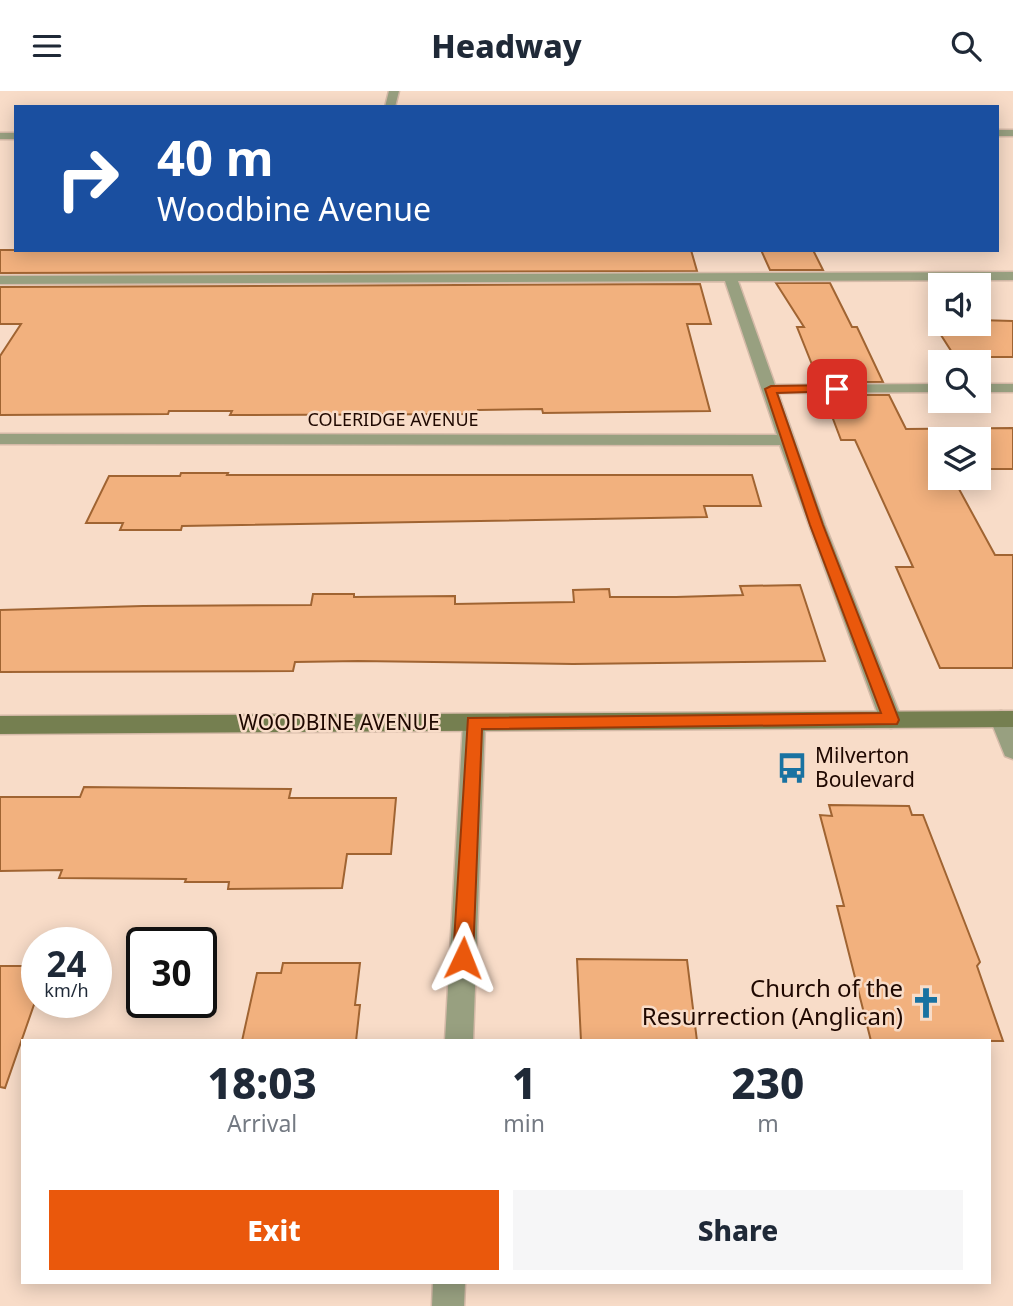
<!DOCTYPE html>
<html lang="en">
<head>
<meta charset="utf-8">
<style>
  body { margin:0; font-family:"Noto Sans",sans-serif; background:#f6f6f7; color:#1f2937; height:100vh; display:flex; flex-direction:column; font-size:26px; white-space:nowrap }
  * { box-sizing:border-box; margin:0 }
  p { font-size:23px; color:#747a83 }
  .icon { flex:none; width:38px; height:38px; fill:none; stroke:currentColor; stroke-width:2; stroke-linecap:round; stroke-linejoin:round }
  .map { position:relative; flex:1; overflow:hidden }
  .panel { position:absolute; left:21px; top:948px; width:970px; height:245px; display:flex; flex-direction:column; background:#fff; border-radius:0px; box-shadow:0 4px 18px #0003 }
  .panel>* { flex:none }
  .hud { position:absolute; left:14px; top:14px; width:985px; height:147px; border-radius:0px; box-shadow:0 4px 18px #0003; background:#1a4fa0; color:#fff; overflow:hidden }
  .buttons { position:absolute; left:928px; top:182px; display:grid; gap:14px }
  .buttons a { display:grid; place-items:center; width:63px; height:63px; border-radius:0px; background:#fff; box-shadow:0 4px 18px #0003; font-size:35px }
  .speed { position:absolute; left:21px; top:836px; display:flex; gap:14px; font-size:35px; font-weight:700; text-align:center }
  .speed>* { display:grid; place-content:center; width:91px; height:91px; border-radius:50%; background:#fff; box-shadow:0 4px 18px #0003; line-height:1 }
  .speed small { font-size:18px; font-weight:400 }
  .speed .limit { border:4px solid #111; border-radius:10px; background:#fff; color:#111 }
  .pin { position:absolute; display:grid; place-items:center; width:60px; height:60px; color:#fff; margin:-30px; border-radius:14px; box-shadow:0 4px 10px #0006 }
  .me { position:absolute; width:77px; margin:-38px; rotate:2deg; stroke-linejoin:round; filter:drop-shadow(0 0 5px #0008) }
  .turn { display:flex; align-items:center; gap:24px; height:147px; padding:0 28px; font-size:32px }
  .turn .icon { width:91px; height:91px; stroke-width:2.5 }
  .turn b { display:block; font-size:49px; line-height:60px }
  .eta { display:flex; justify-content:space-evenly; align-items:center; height:119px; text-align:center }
  .eta b { font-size:42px; font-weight:800; line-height:49px }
  .button { display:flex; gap:14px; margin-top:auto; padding:14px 28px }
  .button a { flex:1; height:80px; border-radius:0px; background:#ea580c; color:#fff; font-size:28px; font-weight:800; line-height:80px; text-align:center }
  .button a+a { background:#f6f6f7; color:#1f2937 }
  header { display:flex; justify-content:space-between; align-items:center; height:91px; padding:0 28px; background:#fff; font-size:32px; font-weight:800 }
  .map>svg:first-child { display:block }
  .building { fill:#f2b17e; stroke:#a06432; stroke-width:2 }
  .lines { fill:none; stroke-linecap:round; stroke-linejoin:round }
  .street-casing { stroke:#d5baa8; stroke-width:3 }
  .secondary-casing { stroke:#d5baa8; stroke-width:3 }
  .street { fill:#98a080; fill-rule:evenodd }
  .secondary { fill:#757f50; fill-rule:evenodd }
  .route { fill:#ea580c; stroke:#983908; stroke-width:2 }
  .labels { text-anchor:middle; stroke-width:5; stroke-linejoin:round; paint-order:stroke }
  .far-street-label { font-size:18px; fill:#1f0800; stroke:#f8dcc8 }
  .street-label { font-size:21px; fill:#1f0800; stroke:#f8dcc8 }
  .poi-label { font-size:21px; fill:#1f0800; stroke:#f8dcc8; text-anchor:start }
  .near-poi-label { font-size:24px; fill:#1f0800; stroke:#f8dcc8; text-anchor:end }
</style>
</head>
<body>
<header><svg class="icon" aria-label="menu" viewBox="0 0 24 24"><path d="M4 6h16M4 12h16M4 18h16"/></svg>Headway<svg class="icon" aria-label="search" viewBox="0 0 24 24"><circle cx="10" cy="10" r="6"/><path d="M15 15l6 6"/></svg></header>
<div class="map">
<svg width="1013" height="1215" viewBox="0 0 1013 1215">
  <rect width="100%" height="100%" fill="#f8dcc8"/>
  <path class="building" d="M0 159H691L697 180 0 182Z
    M761 159H813L823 179H770Z
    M776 192H830L852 236H857L883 291H819L797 236H804Z
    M700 193 711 233H687L710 320 543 322 542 318 478 319V323L230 324 232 320H169L168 323 0 324V265L21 233H0V196Z
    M978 229 1013 230V266H955L932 230H940V233H978Z
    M824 304H889L906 338 1013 337V378H978V348H940V387H953L995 464H1013V577H940L896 476H913L855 349H841Z
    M181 382H228L227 384H752L761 415H704L707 426 182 435 181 439H120L123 432H86L109 385H180Z
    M800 494 825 570 573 573 358 570 295 571 293 580 0 581V519L143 515 311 514 313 503H354V506L455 505V513L574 511 573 499 609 498 610 506H676L743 504 740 495Z
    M84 696 291 698 289 707H396L391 763H347L342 797 228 798 229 791H185L186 788 59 787 62 779 0 780V706H80Z
    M829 714 909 715 912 724H923L980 871 977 875 1003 950H871L837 815H844L820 724 832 725Z
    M577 868 687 869 697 950H581Z
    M283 872H360L355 914H360L356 950H242L257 882H281Z
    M0 875H37V905L5 997 0 996Z"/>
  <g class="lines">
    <defs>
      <path id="street" d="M389 0H399L395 16H385Z
        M998 39H1013V45H998Z
        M0 42H16V48H0Z
        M1013 181V189L738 190 775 294 940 293V301L778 302 825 434 902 629 899 635 891 637 883 635 880 629 780 354 0 353V343L777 344 725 190 0 193V185Z
        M978 293H1013V301H978Z
        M1001 620 1009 622 1013 631V668L1005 665 990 628 993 622Z
        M474 623 482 626 485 632 473 950H445L463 632 466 626Z
        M433 1192H465L464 1215H432Z"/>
      <path id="secondary" d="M1013 620V636L0 643V625Z"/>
    </defs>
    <use href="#street" class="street-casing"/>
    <use href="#secondary" class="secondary-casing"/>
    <use href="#street" class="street"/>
    <use href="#secondary" class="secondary"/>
  </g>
  <path class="route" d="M837 294 841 295V300L777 302 823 434 899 629 897 633 482 638 473 867 470 873 463 876 456 873 453 867 468 627 881 622 810 434 765 298 771 295Z"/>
  <defs>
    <symbol id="bus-bare" viewBox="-9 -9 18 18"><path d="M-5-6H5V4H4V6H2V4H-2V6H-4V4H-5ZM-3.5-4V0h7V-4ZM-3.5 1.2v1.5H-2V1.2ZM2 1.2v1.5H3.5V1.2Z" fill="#1972a1" stroke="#f8dcc8" stroke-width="2.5" paint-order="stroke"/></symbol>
    <symbol id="church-bare" viewBox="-9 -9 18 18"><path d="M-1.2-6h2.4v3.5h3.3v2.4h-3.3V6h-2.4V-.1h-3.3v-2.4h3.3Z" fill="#1972a1" stroke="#f8dcc8" stroke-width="2.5" paint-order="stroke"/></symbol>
  </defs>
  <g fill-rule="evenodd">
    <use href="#bus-bare" x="770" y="655" width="44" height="44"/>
    <use href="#church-bare" x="904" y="890" width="44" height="44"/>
  </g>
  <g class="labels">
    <g class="far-street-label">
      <text x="393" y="335">COLERIDGE AVENUE</text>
    </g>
    <g class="street-label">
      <text x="339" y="639">WOODBINE AVENUE</text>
    </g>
    <g class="poi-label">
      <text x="815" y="672">Milverton<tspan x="815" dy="24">Boulevard</tspan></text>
    </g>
    <g class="near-poi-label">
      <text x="903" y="906">Church of the<tspan x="903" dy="28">Resurrection (Anglican)</tspan></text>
    </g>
  </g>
</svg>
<div class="buttons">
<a><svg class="icon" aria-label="sound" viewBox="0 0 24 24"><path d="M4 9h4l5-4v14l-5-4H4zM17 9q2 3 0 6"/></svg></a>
<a><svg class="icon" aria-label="search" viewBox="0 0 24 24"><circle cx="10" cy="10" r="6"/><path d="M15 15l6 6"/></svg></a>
<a><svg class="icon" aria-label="layers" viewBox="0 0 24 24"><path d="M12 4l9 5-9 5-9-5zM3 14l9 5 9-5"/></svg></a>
</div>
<div class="speed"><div>24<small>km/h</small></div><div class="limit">30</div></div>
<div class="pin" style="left:837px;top:298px;background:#d93025"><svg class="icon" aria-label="arrive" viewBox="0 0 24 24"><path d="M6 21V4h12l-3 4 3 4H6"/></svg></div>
<svg class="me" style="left:463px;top:867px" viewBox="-20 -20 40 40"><path d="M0-17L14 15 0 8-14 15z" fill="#ea580c" stroke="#fff" stroke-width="4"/></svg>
<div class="hud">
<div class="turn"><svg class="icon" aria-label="right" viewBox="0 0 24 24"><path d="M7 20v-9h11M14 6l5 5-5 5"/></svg><div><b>40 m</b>Woodbine Avenue</div></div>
</div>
<section class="panel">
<div class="eta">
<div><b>18:03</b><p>Arrival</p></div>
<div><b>1</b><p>min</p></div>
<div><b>230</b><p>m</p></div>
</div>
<div class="button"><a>Exit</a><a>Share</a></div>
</section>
</div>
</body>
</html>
